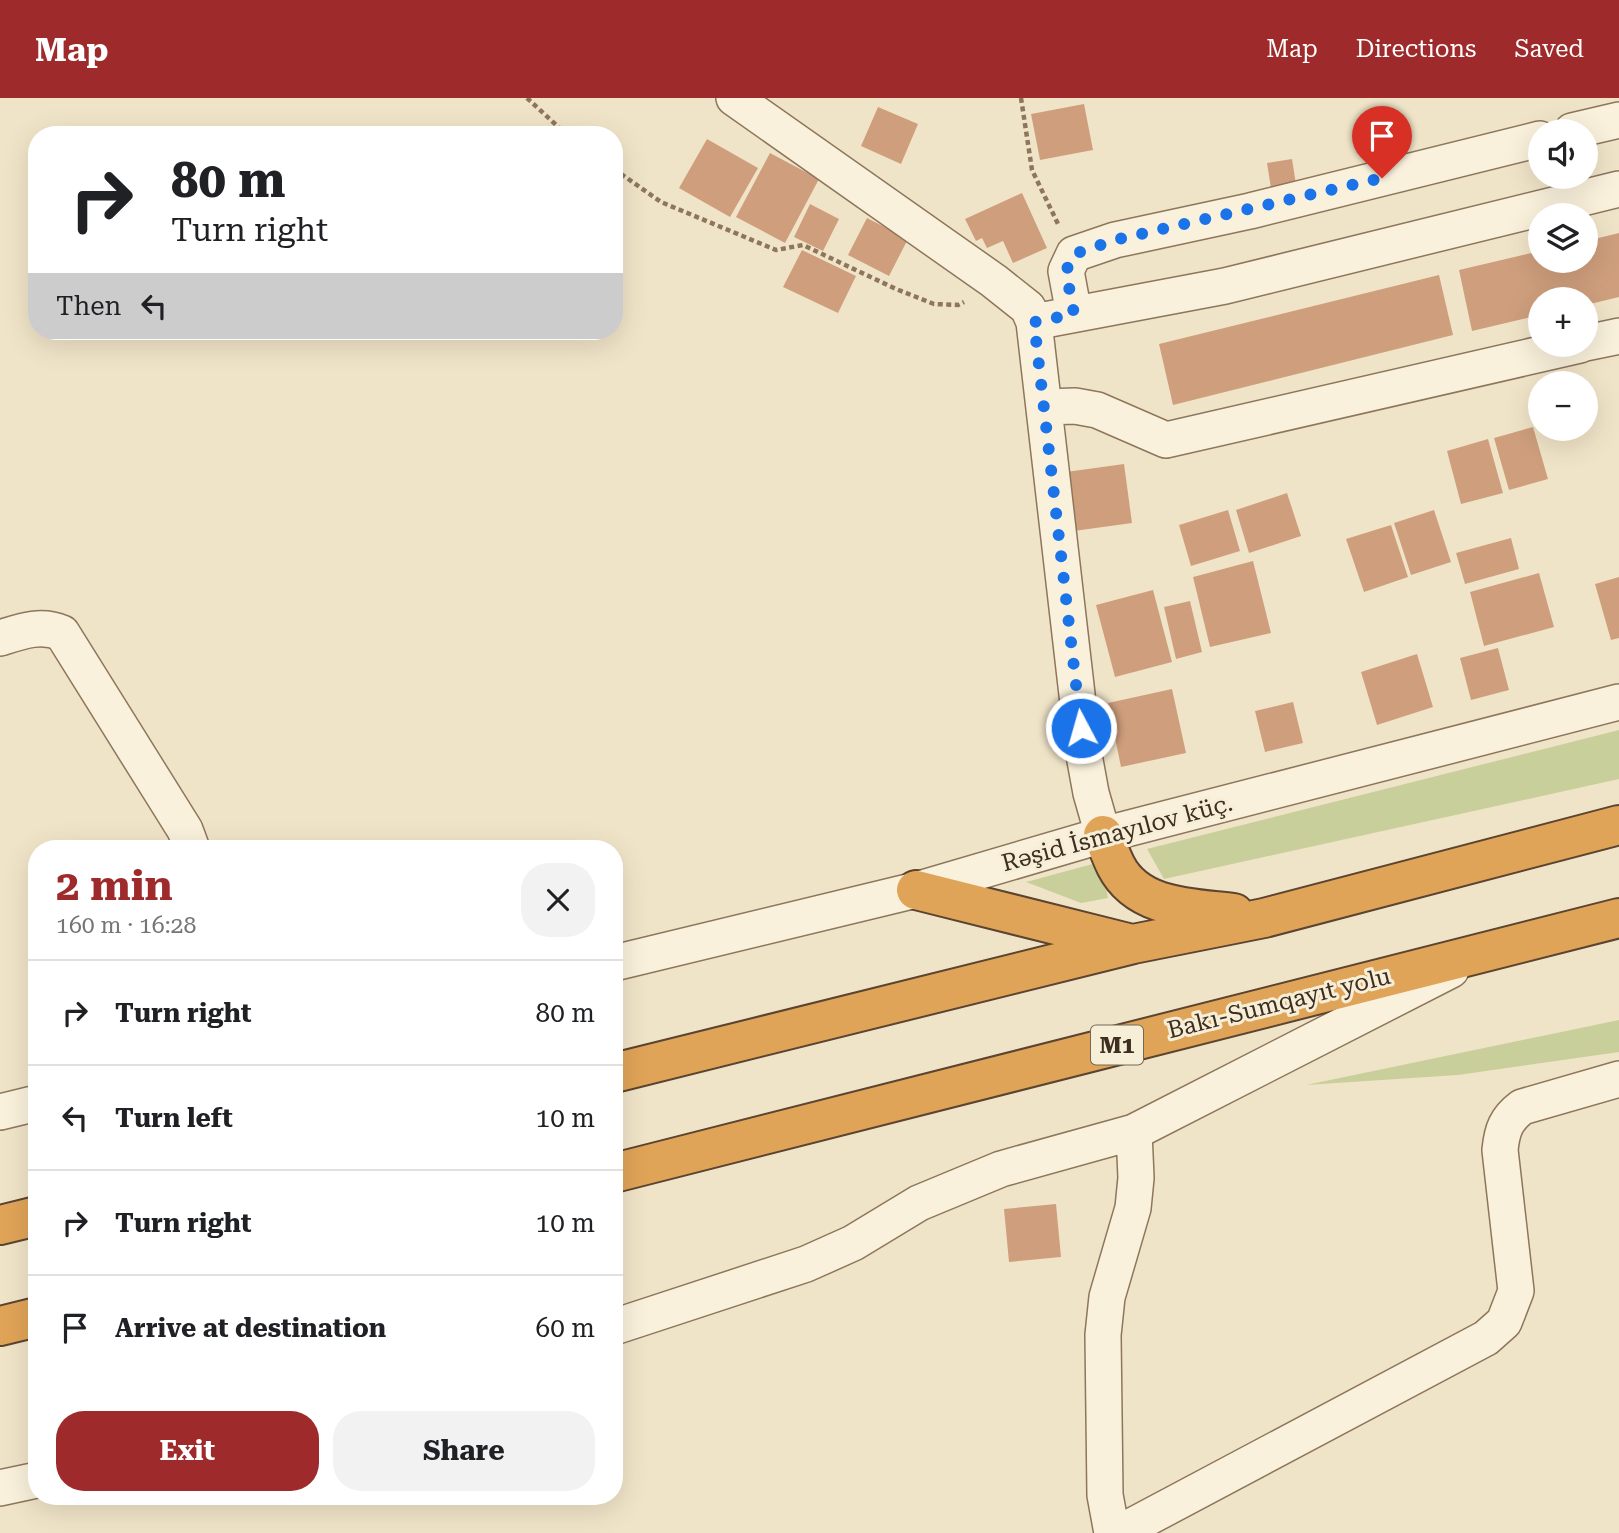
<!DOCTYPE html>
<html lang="en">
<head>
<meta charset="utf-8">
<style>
  body { margin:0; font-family:"Roboto Serif",serif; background:#f2f2f2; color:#202124; height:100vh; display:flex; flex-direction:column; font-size:26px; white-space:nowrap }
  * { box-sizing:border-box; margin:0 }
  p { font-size:23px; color:#757577 }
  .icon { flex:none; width:38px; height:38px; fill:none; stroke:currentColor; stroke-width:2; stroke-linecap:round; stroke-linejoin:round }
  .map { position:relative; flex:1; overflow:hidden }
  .side { position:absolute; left:28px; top:742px; width:595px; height:665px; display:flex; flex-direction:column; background:#fff; border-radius:28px; box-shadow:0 7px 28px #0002 }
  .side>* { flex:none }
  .guide { position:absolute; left:28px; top:28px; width:595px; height:214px; border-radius:28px; box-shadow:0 7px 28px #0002; background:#fff; color:#202124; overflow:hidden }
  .fabs { position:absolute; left:1528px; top:21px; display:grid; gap:14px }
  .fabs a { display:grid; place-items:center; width:70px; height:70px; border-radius:50%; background:#fff; box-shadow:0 7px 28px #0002; font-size:35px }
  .pin { position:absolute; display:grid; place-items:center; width:60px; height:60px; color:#fff; margin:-72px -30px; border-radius:50% 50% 50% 0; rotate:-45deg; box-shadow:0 0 7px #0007 }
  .pin .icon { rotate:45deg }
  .me { position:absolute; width:77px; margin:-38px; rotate:354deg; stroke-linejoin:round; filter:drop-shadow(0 0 5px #0008) }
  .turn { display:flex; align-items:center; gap:24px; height:147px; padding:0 28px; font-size:32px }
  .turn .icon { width:91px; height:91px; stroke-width:2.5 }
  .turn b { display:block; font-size:49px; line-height:60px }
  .then { display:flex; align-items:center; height:66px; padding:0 28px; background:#0003; gap:14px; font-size:26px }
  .round { display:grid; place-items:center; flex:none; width:74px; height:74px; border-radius:28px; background:#f2f2f2 }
  .headline { display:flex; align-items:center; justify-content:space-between; height:119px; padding:0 28px }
  h1 { font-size:42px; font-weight:700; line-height:52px; color:#9e2a2b }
  .cta { display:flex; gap:14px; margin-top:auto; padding:14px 28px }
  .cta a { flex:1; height:80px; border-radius:28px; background:#9e2a2b; color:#fff; font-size:28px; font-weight:700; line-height:80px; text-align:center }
  .cta a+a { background:#f2f2f2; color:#202124 }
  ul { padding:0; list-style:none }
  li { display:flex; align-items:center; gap:21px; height:105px; padding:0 28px; border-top:2px solid #e0e0e0 }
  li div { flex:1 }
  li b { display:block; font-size:26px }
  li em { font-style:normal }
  header { display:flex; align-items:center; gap:42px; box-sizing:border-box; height:98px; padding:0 35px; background:#9e2a2b; color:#fff }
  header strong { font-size:33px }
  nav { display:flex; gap:38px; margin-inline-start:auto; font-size:24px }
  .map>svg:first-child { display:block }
  .green { fill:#c9cf9b }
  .building { fill:#cf9f7d }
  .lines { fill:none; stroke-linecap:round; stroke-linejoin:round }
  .minor-casing { stroke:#8d765c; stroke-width:38 }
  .highway-casing { stroke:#5b4430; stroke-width:42 }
  .path { stroke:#8d765c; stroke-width:4.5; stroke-dasharray:5 3.5; stroke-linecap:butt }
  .minor { stroke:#faf1dc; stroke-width:35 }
  .highway { stroke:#e0a458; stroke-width:38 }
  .route { stroke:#1a73e8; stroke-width:12; stroke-dasharray:0 21.6 }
  .labels { text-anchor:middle; stroke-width:6; stroke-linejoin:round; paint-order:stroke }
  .shield { fill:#f7eed8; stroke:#756857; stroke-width:2 }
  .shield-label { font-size:23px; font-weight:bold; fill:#3d2e20 }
  .street-label { font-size:24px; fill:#3d2e20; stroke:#f7eed8 }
</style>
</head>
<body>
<header>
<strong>Map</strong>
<nav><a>Map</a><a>Directions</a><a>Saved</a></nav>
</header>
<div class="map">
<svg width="1619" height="1435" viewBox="0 0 1619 1435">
  <rect width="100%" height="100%" fill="#f0e4c8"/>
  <path class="green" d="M1619 632V681L1164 781 1147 751Z
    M1100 764 1108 800 1081 805 1026 784Z
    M1619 922V954L1458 977 1306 987Z"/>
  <path class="building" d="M1084 6 1093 52 1040 62 1031 16Z
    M878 9 918 26 901 66 861 48Z
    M707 41 758 70 730 119 679 90Z
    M770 55 819 81 785 145 736 119Z
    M1292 61 1298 99 1273 103 1267 65Z
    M1022 95 1047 150 1013 165 1003 143 987 150 982 140 976 143 965 121Z
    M810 106 839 121 823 153 794 139Z
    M867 120 908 141 889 178 848 157Z
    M1619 135V199L1586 207V201H1540V217L1472 233 1459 172 1540 153V163H1586V143Z
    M802 152 856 178 838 215 783 189Z
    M1439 177 1453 237 1173 307 1159 246Z
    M1533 329 1548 381 1509 392 1494 340Z
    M1488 341 1503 395 1461 406 1447 353Z
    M1124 366 1132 425 1074 433 1066 374Z
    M1287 395 1301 438 1249 455 1236 412Z
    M1228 412 1240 453 1191 468 1179 427Z
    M1434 412 1451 464 1411 477 1394 425Z
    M1391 427 1408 479 1364 494 1346 441Z
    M1511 440 1519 471 1465 486 1456 455Z
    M1253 463 1271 535 1210 549 1193 479Z
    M1539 475 1554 529 1484 548 1470 494Z
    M1619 479V540L1611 542 1595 486Z
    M1153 492 1172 564 1115 579 1096 507Z
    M1190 503 1202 554 1176 561 1164 509Z
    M1498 550 1509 592 1471 602 1460 560Z
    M1417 556 1433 609 1377 627 1361 574Z
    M1172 591 1186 655 1121 669 1108 605Z
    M1293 604 1303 645 1265 654 1255 613Z
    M1056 1106 1061 1159 1009 1164 1004 1111Z"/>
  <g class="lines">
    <defs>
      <path id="minor" d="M734 0 994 183 1028 210 1034 224 1084 657 1091 695 1103 737
        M1572 33 1619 22
        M1074 216 1066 173 1074 156 1115 142 1250 113 1540 41
        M1034 224 1225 188 1619 91
        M1586 245 1619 238
        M1045 309 1075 308 1097 312 1166 342 1580 247
        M0 540C22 533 41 526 62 535L185 732 192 751
        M614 865 916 792 1103 737 1619 604
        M0 1014 37 1005
        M614 1229 806 1166 853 1145 919 1105 1001 1071 1134 1034 1451 872
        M0 1390 37 1382
        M1112 1435 1105 1397 1103 1237 1107 1199 1133 1110 1136 1080 1134 1034
        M1124 1435 1134 1427 1486 1240 1504 1224 1516 1193 1500 1052C1502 1032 1506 1021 1522 1009L1619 981"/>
      <path id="highway" d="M1103 737C1107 747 1111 758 1116 768 1138 811 1192 810 1234 815
        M916 792 1128 845
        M614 975 1133 846 1264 820 1619 727
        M614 1075 1619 820
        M0 1127 37 1118
        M0 1228 37 1219"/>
    </defs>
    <use href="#minor" class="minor-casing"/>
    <use href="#highway" class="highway-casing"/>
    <path class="path" d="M527 0 567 37
      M1021 0 1032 72 1059 128
      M614 71 661 104 776 152 803 147 896 191 934 206 958 207 964 204"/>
    <use href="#minor" class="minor"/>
    <use href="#highway" class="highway"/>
  </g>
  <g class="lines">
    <path class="route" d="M1081 630 1034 224 1074 216 1066 173 1074 156 1115 142 1382 80"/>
  </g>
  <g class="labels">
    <rect class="shield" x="1091" y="927.5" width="52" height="39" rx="5"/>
    <g class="shield-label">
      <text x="1117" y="955">M1</text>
    </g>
    <g class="street-label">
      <text transform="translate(1117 735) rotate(-15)" y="8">Rəşid İsmayılov küç.</text>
      <text transform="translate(1279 905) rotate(-14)" y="8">Bakı-Sumqayıt yolu</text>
    </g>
  </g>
</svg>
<div class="fabs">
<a><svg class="icon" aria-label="sound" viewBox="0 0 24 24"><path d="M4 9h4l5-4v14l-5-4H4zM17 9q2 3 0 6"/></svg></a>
<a><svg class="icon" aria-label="layers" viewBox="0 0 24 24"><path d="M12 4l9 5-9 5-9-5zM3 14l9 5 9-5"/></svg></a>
<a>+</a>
<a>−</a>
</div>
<div class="pin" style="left:1382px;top:80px;background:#d93025"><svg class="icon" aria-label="arrive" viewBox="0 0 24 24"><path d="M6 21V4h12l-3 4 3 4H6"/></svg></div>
<svg class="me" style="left:1081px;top:630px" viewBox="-20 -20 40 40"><circle r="17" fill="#1a73e8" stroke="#fff" stroke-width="3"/><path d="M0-11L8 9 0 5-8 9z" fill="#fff"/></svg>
<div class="guide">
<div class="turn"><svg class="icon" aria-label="right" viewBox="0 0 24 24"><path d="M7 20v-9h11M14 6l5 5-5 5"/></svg><div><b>80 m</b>Turn right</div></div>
<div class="then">Then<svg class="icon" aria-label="left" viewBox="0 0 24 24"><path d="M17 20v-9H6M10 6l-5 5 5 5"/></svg></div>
</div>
<section class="side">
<div class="headline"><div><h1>2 min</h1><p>160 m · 16:28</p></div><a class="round"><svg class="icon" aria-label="close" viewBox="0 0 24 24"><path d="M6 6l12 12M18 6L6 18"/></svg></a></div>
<ul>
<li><svg class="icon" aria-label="right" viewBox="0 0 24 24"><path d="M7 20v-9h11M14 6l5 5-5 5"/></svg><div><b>Turn right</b></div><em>80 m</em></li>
<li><svg class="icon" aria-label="left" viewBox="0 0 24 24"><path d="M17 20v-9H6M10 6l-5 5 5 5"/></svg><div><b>Turn left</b></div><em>10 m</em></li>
<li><svg class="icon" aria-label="right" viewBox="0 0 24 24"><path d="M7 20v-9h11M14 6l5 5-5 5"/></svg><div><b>Turn right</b></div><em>10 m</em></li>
<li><svg class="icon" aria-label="arrive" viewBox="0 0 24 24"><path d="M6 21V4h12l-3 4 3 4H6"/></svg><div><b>Arrive at destination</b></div><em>60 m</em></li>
</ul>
<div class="cta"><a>Exit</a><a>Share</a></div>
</section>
</div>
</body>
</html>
